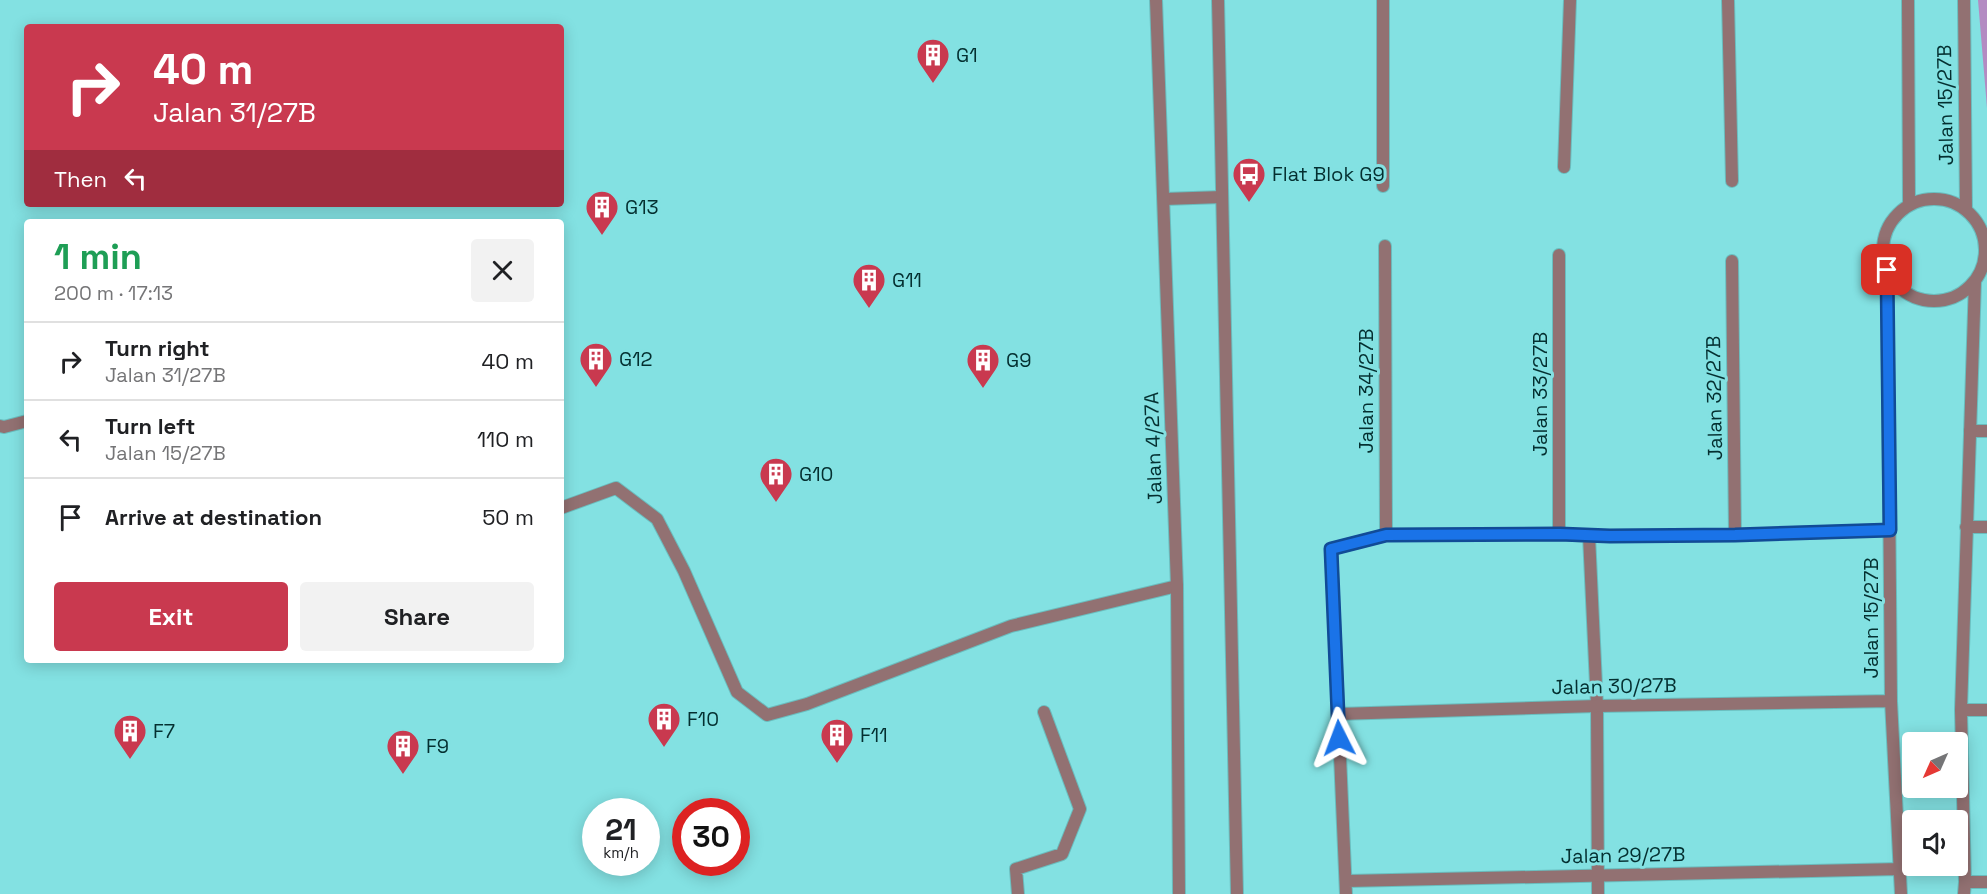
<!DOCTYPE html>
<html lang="en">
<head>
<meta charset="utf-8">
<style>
  body { margin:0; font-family:"Space Grotesk",sans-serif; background:#f2f2f2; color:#202124; height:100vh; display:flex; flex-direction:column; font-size:22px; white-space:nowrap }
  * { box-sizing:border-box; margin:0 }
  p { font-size:20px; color:#757577 }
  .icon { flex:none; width:33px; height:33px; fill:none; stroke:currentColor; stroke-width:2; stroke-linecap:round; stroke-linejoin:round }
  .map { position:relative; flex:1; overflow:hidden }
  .panel { position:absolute; left:24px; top:219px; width:540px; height:444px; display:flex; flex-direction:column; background:#fff; border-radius:6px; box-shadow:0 3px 15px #0003 }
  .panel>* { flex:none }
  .banner { position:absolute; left:24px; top:24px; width:540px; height:183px; border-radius:6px; box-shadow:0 3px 15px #0003; background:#c9394f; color:#fff; overflow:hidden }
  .needle { width:39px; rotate:225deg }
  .buttons { position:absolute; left:1902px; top:732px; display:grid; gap:12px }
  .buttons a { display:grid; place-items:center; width:66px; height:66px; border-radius:6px; background:#fff; box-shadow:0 3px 15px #0003; font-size:30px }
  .speed { position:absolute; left:582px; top:798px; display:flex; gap:12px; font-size:30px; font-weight:700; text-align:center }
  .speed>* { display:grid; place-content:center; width:78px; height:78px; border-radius:50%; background:#fff; box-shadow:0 3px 15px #0003; line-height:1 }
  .speed small { font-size:15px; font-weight:400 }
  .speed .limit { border:9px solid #d22; background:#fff; color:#111 }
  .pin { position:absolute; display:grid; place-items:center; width:51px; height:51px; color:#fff; margin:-26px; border-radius:12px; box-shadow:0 3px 9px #0006 }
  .me { position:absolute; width:66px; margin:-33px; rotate:357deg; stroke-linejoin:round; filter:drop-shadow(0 0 4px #0008) }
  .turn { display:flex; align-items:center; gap:21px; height:126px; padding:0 30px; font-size:27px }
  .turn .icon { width:78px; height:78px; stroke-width:2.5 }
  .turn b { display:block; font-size:42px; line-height:51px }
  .then { display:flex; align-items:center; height:57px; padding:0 30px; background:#0003; gap:12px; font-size:22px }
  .round { display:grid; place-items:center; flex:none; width:63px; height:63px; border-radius:6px; background:#f2f2f2 }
  .overview { display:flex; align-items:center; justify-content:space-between; height:102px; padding:0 30px }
  h1 { font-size:36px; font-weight:700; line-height:45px; color:#1e9e55 }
  .primary-button { display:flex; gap:12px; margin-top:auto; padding:12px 30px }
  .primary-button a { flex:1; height:69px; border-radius:6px; background:#c9394f; color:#fff; font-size:24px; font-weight:700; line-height:69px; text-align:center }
  .primary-button a+a { background:#f2f2f2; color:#202124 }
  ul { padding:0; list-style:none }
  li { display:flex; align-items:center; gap:18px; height:78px; padding:0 30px; border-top:2px solid #e0e0e0 }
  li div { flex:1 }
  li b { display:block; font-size:22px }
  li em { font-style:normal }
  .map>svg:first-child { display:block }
  .green { fill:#b38bc2 }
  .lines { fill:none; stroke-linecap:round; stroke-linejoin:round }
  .service-casing { stroke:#6abdbe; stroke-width:14 }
  .minor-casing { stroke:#6abdbe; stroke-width:14 }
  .tertiary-casing { stroke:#6abdbe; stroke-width:14 }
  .service { stroke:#927172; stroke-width:12 }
  .minor { stroke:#927172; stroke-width:12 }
  .tertiary { stroke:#927172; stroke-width:12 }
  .route-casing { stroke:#114b97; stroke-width:15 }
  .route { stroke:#1a73e8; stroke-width:10 }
  .labels { text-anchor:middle; stroke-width:6; stroke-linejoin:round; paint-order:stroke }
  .poi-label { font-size:20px; fill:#042f30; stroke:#83e1e2; text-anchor:start }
  .street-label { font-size:20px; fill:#042f30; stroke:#83e1e2 }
</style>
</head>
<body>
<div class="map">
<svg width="1987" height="894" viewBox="0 0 1987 894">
  <rect width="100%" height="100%" fill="#83e1e2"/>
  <path class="green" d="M1978 0H1987V108Z"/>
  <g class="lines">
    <defs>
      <path id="service" d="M0 426 4 427 27 421
        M1970 431H1987
        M561 508 616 488 657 519 684 571 737 692 767 715 807 704 1011 626 1177 586
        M1589 536 1597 706 1598 894"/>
      <path id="minor" d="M1728 0 1732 181
        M1908 0 1909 205
        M1964 0 1966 210
        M1564 167 1570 0
        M1383 186V0
        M1164 199 1222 197
        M1883 250a51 51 0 1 1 102 0a51 51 0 1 1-102 0Z
        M1385 246 1386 535
        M1559 255V534
        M1732 261 1735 535
        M1887 270 1891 701 1901 894
        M1966 527H1987
        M1961 710H1987
        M1338 714 1597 706 1891 701
        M1347 881 1900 869
        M1965 882H1987
        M1018 894 1016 869 1062 854 1080 809 1044 712
        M1346 894 1331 549 1386 535 1559 534 1589 536 1735 535 1890 530
        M1964 894 1965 882 1961 710 1975 281"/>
      <path id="tertiary" d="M1156 0 1177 586 1179 894
        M1218 0 1237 894"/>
    </defs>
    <use href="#service" class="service-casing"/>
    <use href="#minor" class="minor-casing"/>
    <use href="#tertiary" class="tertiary-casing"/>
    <use href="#service" class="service"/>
    <use href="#minor" class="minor"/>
    <use href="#tertiary" class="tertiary"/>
  </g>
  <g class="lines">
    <defs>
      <path id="route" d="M1339 738 1331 549 1386 535 1560 534 1610 536 1735 535 1890 530 1887 270"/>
    </defs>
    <use href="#route" class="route-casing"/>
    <use href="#route" class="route"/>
  </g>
  <defs>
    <symbol id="building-pin" viewBox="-11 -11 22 30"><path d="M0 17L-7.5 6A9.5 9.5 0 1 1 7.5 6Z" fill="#c9394f" stroke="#83e1e2"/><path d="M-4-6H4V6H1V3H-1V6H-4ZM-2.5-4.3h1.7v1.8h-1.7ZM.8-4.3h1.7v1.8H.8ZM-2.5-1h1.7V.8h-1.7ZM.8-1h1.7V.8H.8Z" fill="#fff"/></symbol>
    <symbol id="bus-pin" viewBox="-11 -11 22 30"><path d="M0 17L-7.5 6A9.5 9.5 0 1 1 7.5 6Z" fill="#c9394f" stroke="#83e1e2"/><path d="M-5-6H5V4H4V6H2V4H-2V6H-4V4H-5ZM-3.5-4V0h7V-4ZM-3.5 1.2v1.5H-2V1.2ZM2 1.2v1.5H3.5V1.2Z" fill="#fff"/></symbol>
  </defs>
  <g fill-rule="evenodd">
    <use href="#building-pin" x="914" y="36" width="38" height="52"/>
    <use href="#bus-pin" x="1230" y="155" width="38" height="52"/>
    <use href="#building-pin" x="583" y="188" width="38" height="52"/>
    <use href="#building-pin" x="850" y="261" width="38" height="52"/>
    <use href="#building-pin" x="577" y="340" width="38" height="52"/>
    <use href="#building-pin" x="964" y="341" width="38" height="52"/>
    <use href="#building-pin" x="757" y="455" width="38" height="52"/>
    <use href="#building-pin" x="645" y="700" width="38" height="52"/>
    <use href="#building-pin" x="111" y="712" width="38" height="52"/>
    <use href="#building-pin" x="818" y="716" width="38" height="52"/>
    <use href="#building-pin" x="384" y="727" width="38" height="52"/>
  </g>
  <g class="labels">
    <g class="poi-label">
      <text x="956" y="62">G1</text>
      <text x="1272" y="181">Flat Blok G9</text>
      <text x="625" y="214">G13</text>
      <text x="892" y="287">G11</text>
      <text x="619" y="366">G12</text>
      <text x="1006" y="367">G9</text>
      <text x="799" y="481">G10</text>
      <text x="687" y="726">F10</text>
      <text x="153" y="738">F7</text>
      <text x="860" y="742">F11</text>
      <text x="426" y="753">F9</text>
    </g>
    <g class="street-label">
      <text transform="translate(1945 105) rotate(-91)" y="7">Jalan 15/27B</text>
      <text transform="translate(1366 391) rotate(-90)" y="7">Jalan 34/27B</text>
      <text transform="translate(1540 394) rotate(-90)" y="7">Jalan 33/27B</text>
      <text transform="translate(1714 398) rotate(-91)" y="7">Jalan 32/27B</text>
      <text transform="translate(1153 448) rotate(-92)" y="7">Jalan 4/27A</text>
      <text transform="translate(1871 618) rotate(-90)" y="7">Jalan 15/27B</text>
      <text transform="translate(1614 686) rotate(-1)" y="7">Jalan 30/27B</text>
      <text transform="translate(1623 855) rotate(-1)" y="7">Jalan 29/27B</text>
    </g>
  </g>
</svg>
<div class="buttons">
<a><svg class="needle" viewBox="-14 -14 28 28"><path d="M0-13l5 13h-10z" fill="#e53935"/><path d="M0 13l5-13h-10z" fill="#757577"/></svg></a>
<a><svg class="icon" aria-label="sound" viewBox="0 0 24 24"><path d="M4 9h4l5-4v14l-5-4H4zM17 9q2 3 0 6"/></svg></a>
</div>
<div class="speed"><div>21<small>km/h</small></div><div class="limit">30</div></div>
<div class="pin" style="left:1887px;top:270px;background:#d93025"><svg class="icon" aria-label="arrive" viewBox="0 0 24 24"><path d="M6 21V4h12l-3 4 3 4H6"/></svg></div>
<svg class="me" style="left:1339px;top:738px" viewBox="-20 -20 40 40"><path d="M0-17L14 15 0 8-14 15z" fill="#1a73e8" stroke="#fff" stroke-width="4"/></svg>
<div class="banner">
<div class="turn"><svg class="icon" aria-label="right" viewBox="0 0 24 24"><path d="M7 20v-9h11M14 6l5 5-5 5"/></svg><div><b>40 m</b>Jalan 31/27B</div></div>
<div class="then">Then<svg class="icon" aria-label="left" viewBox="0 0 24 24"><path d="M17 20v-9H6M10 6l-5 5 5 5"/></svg></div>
</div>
<section class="panel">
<div class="overview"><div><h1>1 min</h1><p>200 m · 17:13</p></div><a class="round"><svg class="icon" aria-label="close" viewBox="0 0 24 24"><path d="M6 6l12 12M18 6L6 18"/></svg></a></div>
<ul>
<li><svg class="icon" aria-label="right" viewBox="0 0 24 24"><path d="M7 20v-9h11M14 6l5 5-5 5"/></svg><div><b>Turn right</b><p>Jalan 31/27B</p></div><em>40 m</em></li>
<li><svg class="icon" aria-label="left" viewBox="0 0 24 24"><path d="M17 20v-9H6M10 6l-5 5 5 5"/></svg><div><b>Turn left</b><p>Jalan 15/27B</p></div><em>110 m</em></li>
<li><svg class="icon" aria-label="arrive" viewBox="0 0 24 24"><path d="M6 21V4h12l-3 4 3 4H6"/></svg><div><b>Arrive at destination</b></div><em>50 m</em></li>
</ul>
<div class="primary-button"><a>Exit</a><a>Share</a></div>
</section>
</div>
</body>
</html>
